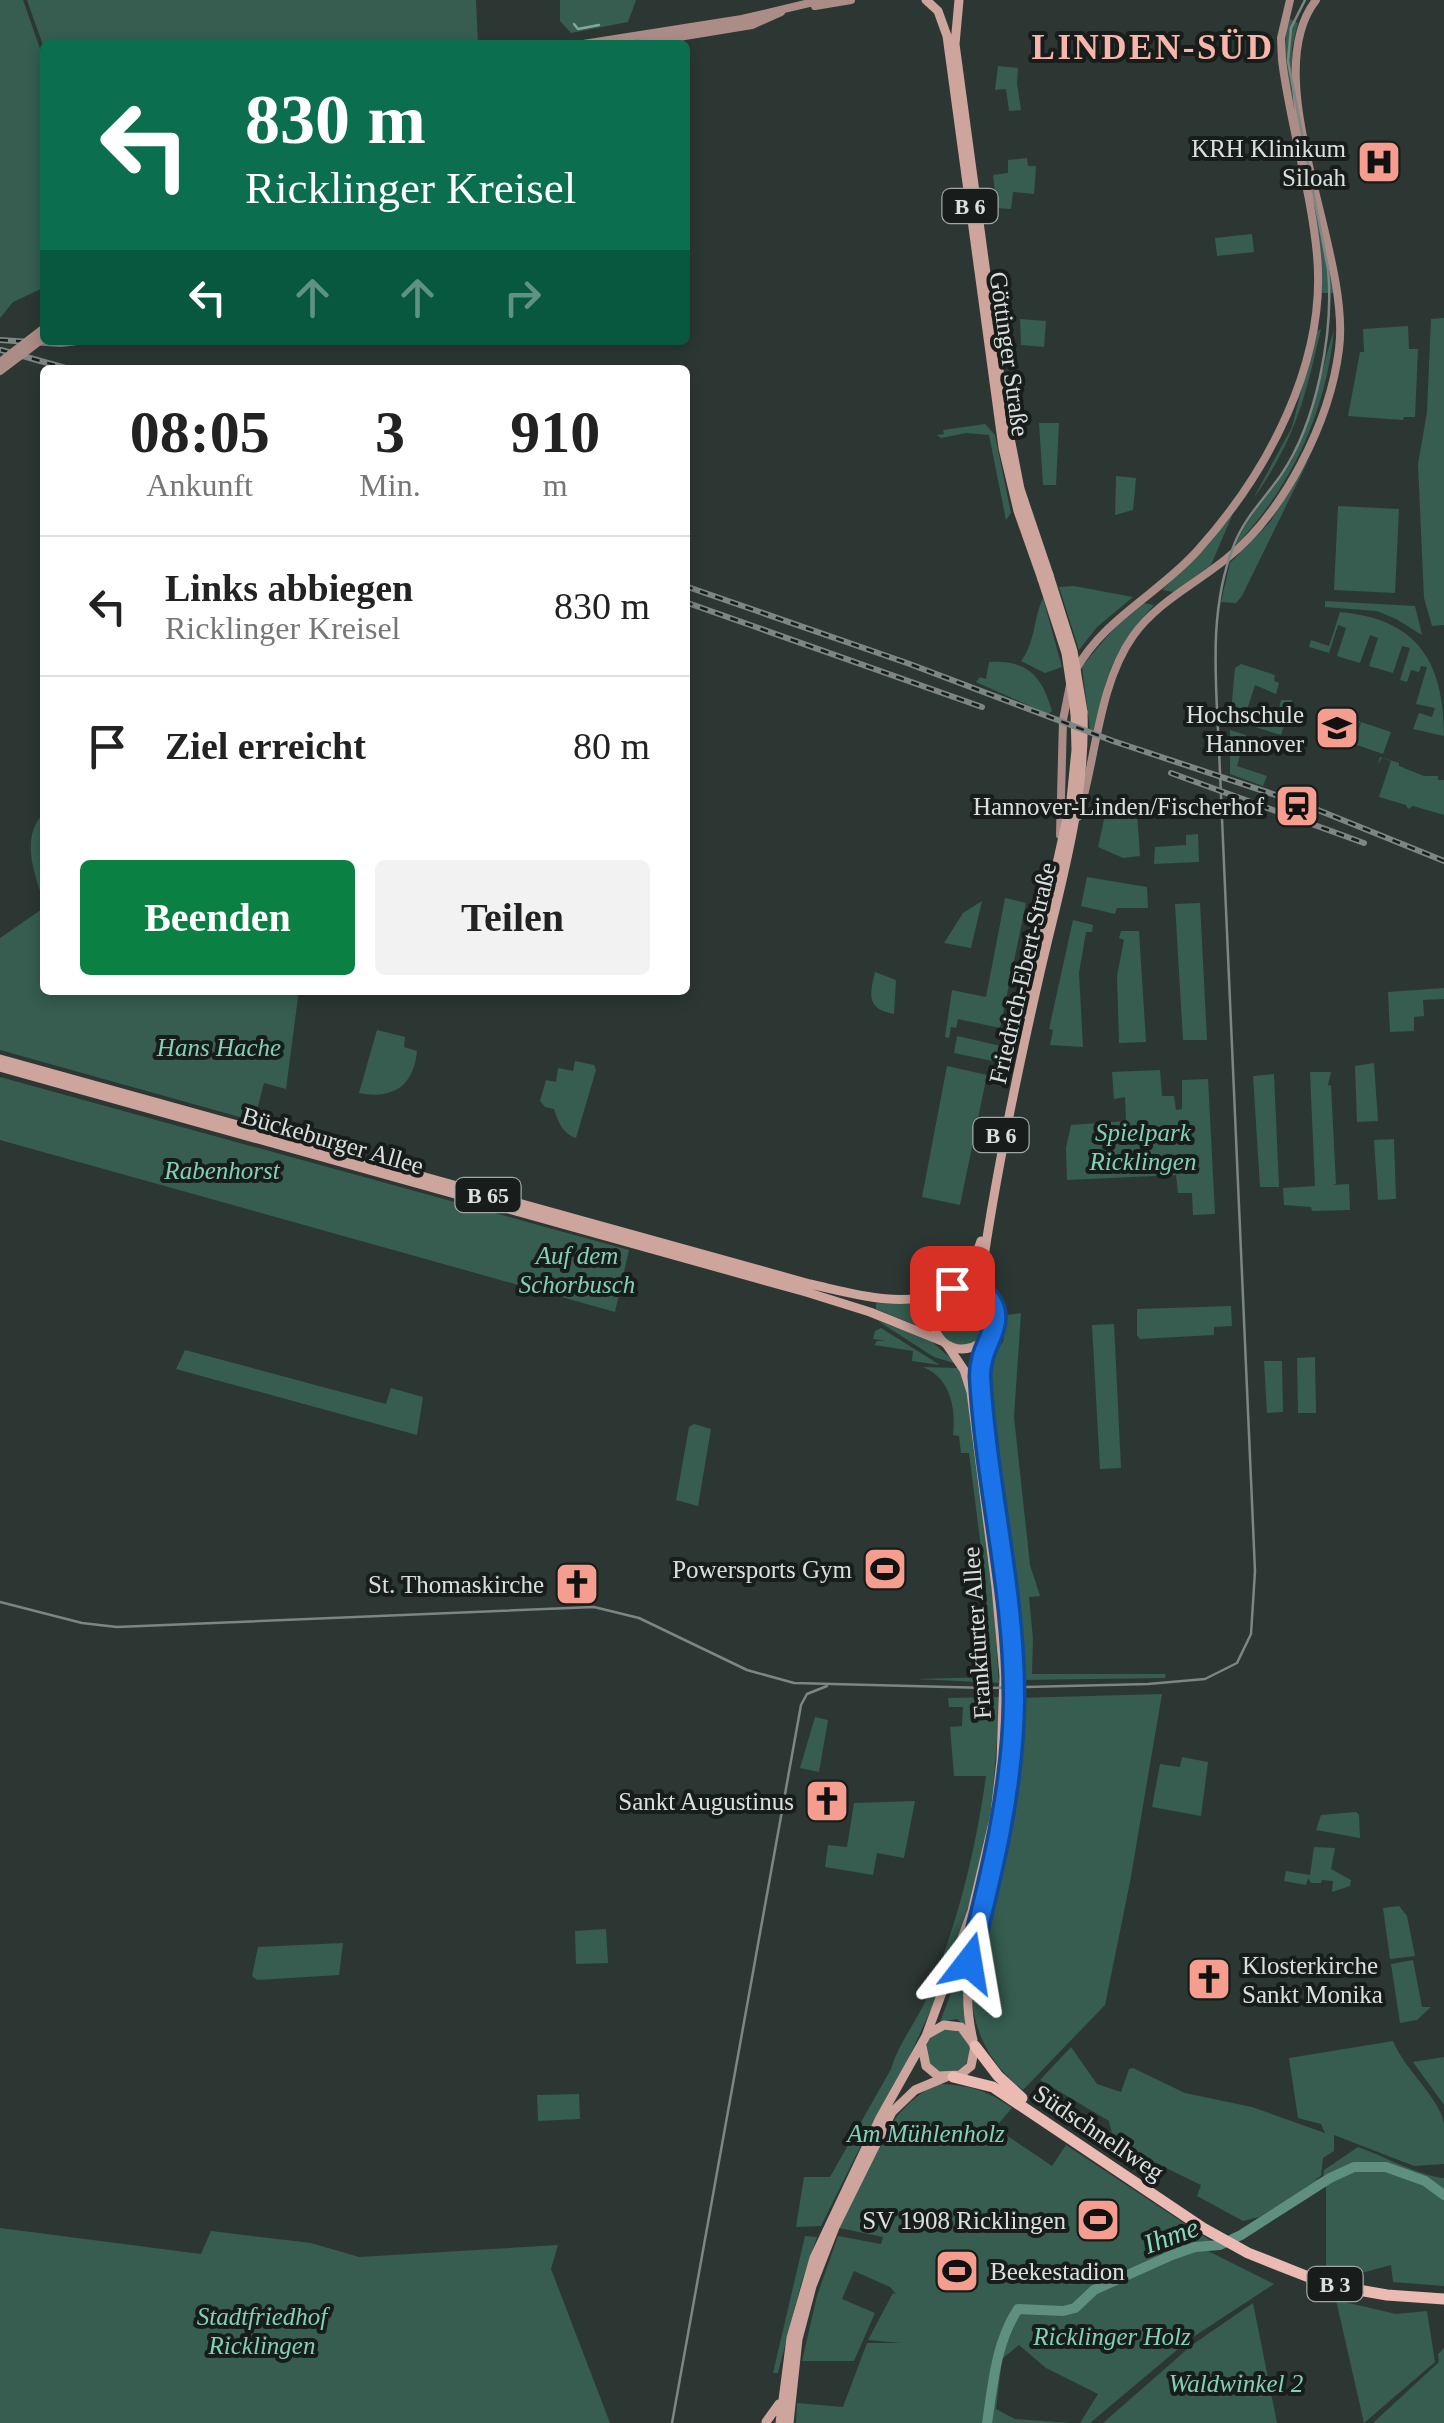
<!DOCTYPE html>
<html lang="de">
<head>
<meta charset="utf-8">
<style>
  body { margin:0; font-family:"Times New Roman",serif; background:#f2f2f2; color:#222; height:100vh; display:flex; flex-direction:column; font-size:38px; white-space:nowrap }
  * { box-sizing:border-box; margin:0 }
  p { font-size:32px; color:#767676 }
  .icon { flex:none; width:55px; height:55px; fill:none; stroke:currentColor; stroke-width:2; stroke-linecap:round; stroke-linejoin:round }
  .map { position:relative; flex:1; overflow:hidden }
  .drawer { position:absolute; left:40px; top:365px; width:650px; height:630px; display:flex; flex-direction:column; background:#fff; border-radius:10px; box-shadow:0 5px 15px #0003 }
  .drawer>* { flex:none }
  .guide { position:absolute; left:40px; top:40px; width:650px; height:305px; border-radius:10px; box-shadow:0 5px 15px #0003; background:#0b6e4f; color:#fff; overflow:hidden }
  .pin { position:absolute; display:grid; place-items:center; width:85px; height:85px; color:#fff; margin:-42px; border-radius:20px; box-shadow:0 5px 15px #0006 }
  .me { position:absolute; width:110px; margin:-55px; rotate:14deg; stroke-linejoin:round; filter:drop-shadow(0 0 8px #0008) }
  .turn { display:flex; align-items:center; gap:35px; height:210px; padding:0 40px; font-size:45px }
  .turn .icon { width:130px; height:130px; stroke-width:2.5 }
  .turn b { display:block; font-size:70px; line-height:85px }
  .lanes { display:flex; align-items:center; height:95px; padding:0 40px; background:#0003; justify-content:center; gap:50px; direction:ltr }
  .lanes .off { opacity:.35 }
  .eta { display:flex; justify-content:space-evenly; align-items:center; height:170px; text-align:center }
  .eta b { font-size:60px; font-weight:700; line-height:70px }
  .primary-button { display:flex; gap:20px; margin-top:auto; padding:20px 40px }
  .primary-button a { flex:1; height:115px; border-radius:10px; background:#0b8043; color:#fff; font-size:40px; font-weight:700; line-height:115px; text-align:center }
  .primary-button a+a { background:#f2f2f2; color:#222 }
  ul { padding:0; list-style:none }
  li { display:flex; align-items:center; gap:30px; height:140px; padding:0 40px; border-top:2px solid #e0e0e0 }
  li div { flex:1 }
  li b { display:block; font-size:38px }
  li em { font-style:normal }
  .map>svg:first-child { display:block }
  .green { fill:#365d50 }
  .lines { fill:none; stroke-linecap:round; stroke-linejoin:round }
  .stream { stroke:#84a79c; stroke-width:2.5 }
  .river { stroke:#5f8f7f; stroke-width:10 }
  .secondary { stroke:#ac8c87; stroke-width:8 }
  .primary { stroke:#cda59d; stroke-width:9 }
  .highway { stroke:#ebbab2; stroke-width:11 }
  .tram { stroke:#7d8683; stroke-width:2.5 }
  .rail-casing { stroke:#7d8683; stroke-width:6 }
  .rail { stroke:#181d1b; stroke-width:2.5; stroke-dasharray:8; stroke-linecap:butt }
  .secondary-bridge { stroke:#ac8c87; stroke-width:8 }
  .primary-bridge { stroke:#cda59d; stroke-width:9 }
  .route-casing { stroke:#114b97; stroke-width:25 }
  .route { stroke:#1a73e8; stroke-width:18 }
  .labels { text-anchor:middle; stroke-width:8; stroke-linejoin:round; paint-order:stroke }
  .shield { fill:#181d1b; stroke:#9fa6a4; stroke-width:2.5 }
  .shield-label { font-size:22px; font-weight:bold; fill:#d9e0de }
  .poi-label { font-size:25px; fill:#d9e0de; stroke:#181d1b; text-anchor:end }
  .street-label { font-size:25px; fill:#d9e0de; stroke:#181d1b }
  .park-label { font-size:25px; font-style:italic; fill:#81d1b6; stroke:#181d1b }
  .water-label { font-size:28px; font-style:italic; fill:#88d8be; stroke:#181d1b }
  .district-label { font-size:35px; font-weight:bold; letter-spacing:2.5px; fill:#f8b6aa; stroke:#181d1b }
</style>
</head>
<body>
<div class="map">
<svg width="1444" height="2423" viewBox="0 0 1444 2423">
  <rect width="100%" height="100%" fill="#2c3733"/>
  <path class="green" d="M0 0H23L45 63V287L13 302 0 318Z
    M27 0H476L478 45H45V51Z
    M560 0H636L628 22 571 33 560 21Z
    M1288 18 1298 23 1292 48V70L1334 293H1322C1323 201 1274 110 1288 18Z
    M998 66 1018 68 1017 83 1021 110 1009 111 1006 89 995 90Z
    M1027 158 1028 166H1036L1034 194 1013 192 1011 209 997 208 993 175 1008 173V160Z
    M1252 234 1254 252 1217 256 1215 238Z
    M1444 318V625L1432 626 1424 598 1418 464 1427 412 1431 319Z
    M1020 319 1046 321 1044 347 1021 345Z
    M1408 326 1409 349H1418L1415 417H1404L1403 420 1348 416 1360 352H1364L1363 329Z
    M1321 329C1305 399 1295 440 1253 499L1292 427 1316 332Z
    M1334 330C1326 411 1293 485 1236 545 1247 513 1276 490 1292 460 1314 418 1320 373 1334 330Z
    M1039 423H1059L1056 485H1043Z
    M985 424 995 435 1011 513 1006 520 989 435 966 433 941 438 937 435 944 434 943 430Z
    M1310 457 1242 596 1236 603 1221 602 1230 563 1270 522Z
    M1116 476 1136 478 1133 510 1115 515Z
    M1237 504 1211 565 1174 592 1162 590 1198 554Z
    M1338 506 1399 509 1395 593 1334 590Z
    M1074 586 1133 597 1097 627 1079 650 1059 587Z
    M1043 598 1062 667 1045 673 1021 661C1036 641 1033 619 1043 598Z
    M1325 601 1415 606 1422 635 1396 619 1377 611 1325 607Z
    M1143 603 1154 605C1113 651 1106 672 1095 732L1090 730 1082 666 1116 626Z
    M1340 612C1417 619 1444 661 1444 736L1413 729 1419 713 1432 717 1435 708 1416 704 1427 667 1421 666 1419 672 1411 670 1407 682 1400 680 1410 648 1402 646 1393 673 1369 666 1378 638 1370 635 1360 663 1337 656 1346 628 1338 625 1329 653 1309 647 1311 640 1329 646Z
    M989 662C1028 660 1042 676 1052 711L1048 714 976 682 980 677 986 679Z
    M1241 664 1275 675 1274 681 1279 683 1276 694 1255 685 1245 716 1275 725 1281 700H1292L1291 704H1286L1290 708 1288 712H1284L1285 722 1281 720 1280 724 1284 726 1281 735 1245 724 1230 723 1235 668Z
    M1336 710V714L1360 721 1353 742 1316 727 1318 721 1328 724Z
    M1361 722 1391 732 1383 754 1354 744Z
    M1230 730 1246 735 1237 766 1267 776 1263 786 1230 774Z
    M1380 757 1399 763V766L1424 776H1438V780H1444V815L1413 806 1408 809 1406 805 1379 797 1391 761 1382 758 1378 764Z
    M1134 802 1146 805 1149 812 1137 813 1140 856 1123 858 1098 847 1107 806 1132 811Z
    M45 812V888L40 891C32 866 22 834 45 812Z
    M1198 834 1199 862 1154 864 1155 847 1186 845V835Z
    M1087 877 1147 887 1148 908H1117L1115 914 1081 906Z
    M1005 898 1026 903 1000 1028 958 1019 956 1028 951 1027 949 1038 945 1037 952 990 986 997Z
    M982 901 971 948 944 943 963 913Z
    M1200 903 1207 1040H1183L1175 904Z
    M45 907V990H299L286 1089 264 1083 254 1121 0 1050V938Z
    M1073 920 1093 925 1092 932H1086L1079 973 1083 1047 1050 1045 1053 1030 1049 1029Z
    M1121 931H1139L1146 1042 1119 1043 1117 976 1124 940 1119 938Z
    M875 972 896 980 894 1014C867 1009 869 996 875 972Z
    M1444 988V999L1423 1000 1424 1016 1414 1017V1031L1390 1032 1388 992Z
    M377 1030 405 1037 404 1047 417 1051C414 1085 394 1100 359 1093Z
    M957 1036 1010 1048 1007 1064 954 1053Z
    M575 1061 594 1065 596 1070 576 1138C563 1134 558 1122 554 1109L545 1107 540 1101 546 1080 556 1082 558 1068 573 1071Z
    M1374 1063 1378 1121 1357 1122 1355 1066Z
    M947 1066 987 1075 960 1205 922 1197Z
    M1160 1070 1162 1096H1174L1176 1110 1182 1109V1080L1208 1079 1215 1214 1193 1215 1192 1193H1178L1176 1175 1067 1180 1066 1148 1071 1125 1126 1121 1125 1097 1114 1099 1112 1072Z
    M1310 1072H1331L1328 1085 1331 1086 1336 1184 1332 1185 1349 1184 1350 1210 1312 1211 1311 1207 1284 1205 1283 1188 1315 1186Z
    M1274 1074 1279 1187H1260L1253 1076Z
    M0 1077 629 1250 615 1312 0 1140Z
    M1394 1139 1396 1199 1378 1200 1374 1140Z
    M936 1318a27 27 0 1 1 54 0a27 27 0 1 1-54 0Z
    M930 1300 927 1319 930 1331 876 1309V1303L918 1304Z
    M1231 1306 1232 1326 1214 1327V1335L1140 1339 1137 1335V1309Z
    M1021 1313 1014 1417 1030 1565 1040 1596 1029 1597 1033 1639 1032 1674H1166L1165 1678 1018 1680 984 1375 988 1361 1003 1342 1007 1315Z
    M878 1321 930 1340 957 1364 934 1357Z
    M1114 1324 1121 1468 1100 1469 1092 1325Z
    M881 1328 940 1365 912 1361 913 1351 874 1345 877 1341H886L873 1339 875 1331Z
    M185 1350 386 1404 391 1388 423 1397 417 1435 176 1369Z
    M1315 1357 1316 1413H1298L1297 1358Z
    M1264 1361H1282L1283 1412 1267 1413Z
    M923 1367 958 1368 966 1383 992 1583 999 1683 916 1679 991 1677 985 1580 969 1453H961L959 1436 953 1435C956 1406 950 1378 923 1367Z
    M694 1424 711 1429 698 1506 676 1500 689 1427Z
    M1162 1694 1130 1882 1105 2005 1023 2090C990 2065 973 2031 971 1991L1008 1817 1018 1698Z
    M1000 1697 992 1807 967 1914 939 1992 900 2077 868 2131 821 2226 796 2227 804 2177H830L891 2069C899 2042 918 2020 929 1993 958 1921 975 1854 986 1776H954L950 1727 962 1726 963 1707H949L948 1698Z
    M815 1717 828 1720 819 1772 800 1768Z
    M1182 1757 1208 1762 1201 1816 1152 1807 1160 1764 1180 1767Z
    M915 1801 904 1858 877 1853 873 1875 825 1867 828 1845 847 1847 854 1803Z
    M1356 1812 1359 1815 1360 1838 1316 1830 1321 1815Z
    M1314 1847 1335 1848 1331 1869 1351 1880 1350 1886 1332 1892 1333 1881 1322 1880 1321 1883H1311L1308 1878 1306 1885 1284 1881 1286 1871 1310 1875Z
    M1399 1906 1407 1916 1415 1956 1390 1959 1383 1908Z
    M606 1929 608 1963 576 1964 575 1931Z
    M968 1939H971L963 1995 966 2027 957 2019 940 2022 962 1964Z
    M343 1943 339 1975 257 1980 252 1976 258 1947Z
    M1413 1960 1422 2007H1431L1417 2020 1400 2023 1391 1964Z
    M926 2051a22 22 0 1 1 44 0a22 22 0 1 1-44 0Z
    M1393 2041C1404 2069 1440 2098 1444 2124 1444 2136 1444 2151 1444 2164L1414 2166 1334 2135V2151L1323 2158 1321 2176 1313 2181 1323 2177 1324 2170 1358 2147C1383 2156 1420 2176 1444 2178V2194C1367 2139 1329 2177 1259 2217L1243 2221 1197 2196 1201 2185 1119 2145 1113 2139 1109 2121 1040 2080 1071 2047 1097 2084 1121 2092 1129 2069 1133 2068 1185 2093 1252 2107 1325 2133 1321 2124 1298 2118 1289 2058Z
    M1444 2057V2105L1413 2062Z
    M939 2084C969 2085 987 2090 1012 2108L993 2130 985 2125 976 2132 984 2143 995 2133 1002 2138 1006 2135 1052 2166 1066 2145 1211 2241 1200 2247 1274 2284 1190 2339 1090 2423H1080L1098 2394 1046 2368 1019 2345 1002 2359 996 2409 1015 2419 1070 2423H796L797 2403 843 2407 867 2343H901L868 2340 893 2293 896 2294 890 2287 854 2271 842 2299 875 2313 854 2361H802L817 2296 838 2236 881 2244 883 2237 839 2228C864 2179 885 2105 939 2084Z
    M579 2094 580 2119 538 2121 537 2095Z
    M1355 2168C1391 2168 1415 2176 1444 2196V2286L1393 2282 1391 2265 1354 2275 1326 2268V2181Z
    M0 2228 201 2254 211 2231 311 2243 359 2257 558 2245 551 2269 610 2423H0Z
    M805 2236 817 2237 801 2284 778 2373H773Z
    M1336 2300 1396 2314 1427 2311 1435 2362 1364 2423Z
    M1253 2303 1277 2423H1103L1192 2345Z
    M1444 2348V2423H1373L1439 2362 1438 2354Z"/>
  <g class="lines">
    <path class="stream" d="M574 24 578 29 599 25"/>
    <path class="river" d="M987 2423C993 2384 996 2342 1018 2309L1063 2311 1075 2308 1094 2290 1172 2255 1195 2247 1220 2245 1241 2235 1330 2178 1354 2167H1386L1425 2181 1444 2195"/>
    <path class="secondary" d="M815 6 851 0
      M577 45 742 19 822 0
      M630 45 752 25 781 12
      M1075 671C1104 618 1159 594 1198 550 1268 472 1327 362 1317 255 1311 189 1290 125 1282 60L1281 38 1290 0
      M1078 817C1096 761 1098 685 1133 636 1156 603 1195 584 1226 559 1284 513 1330 422 1339 349 1352 253 1255 78 1316 0
      M1060 835 1063 720 1070 685"/>
    <path class="primary" d="M926 0 938 11 947 36 1003 448 1018 511 1042 579
      M959 0 955 44 1004 407 1020 489 1049 575
      M1024 1014 1071 800 1076 750 1075 713
      M0 1059 810 1284C855 1294 898 1308 943 1293
      M0 1067 806 1292 870 1312 942 1341
      M952 1288 974 1261 981 1241
      M984 1341C936 1374 910 1295 957 1287 970 1285 979 1290 987 1298
      M973 2040C956 1971 983 1913 998 1846 1006 1809 1011 1770 1013 1732 1019 1618 994 1502 981 1389V1355L995 1316 985 1282 984 1257C998 1163 1018 1069 1039 977 1059 889 1086 804 1083 712
      M922 2046 926 2066 938 2076 960 2075 971 2066 975 2046 961 2027 944 2025 928 2034
      M766 2422 779 2404
      M780 2423 791 2338 814 2258 880 2118 926 2036 972 1911 995 1814 1001 1760 1004 1676 996 1587 971 1392 964 1370 947 1345
      M789 2423 798 2339 812 2286 835 2227 892 2112 915 2090 946 2077"/>
    <path class="highway" d="M975 2046 998 2076 1022 2098
      M953 2077 993 2087 1203 2228 1248 2253 1306 2276 1347 2288 1387 2295 1444 2299"/>
    <path class="tram" d="M0 1602 82 1623 117 1627 594 1607 639 1618 747 1670 794 1683 988 1688 1148 1684 1205 1679 1237 1663 1251 1634 1255 1571 1219 750C1216 682 1208 610 1234 545 1244 518 1265 498 1281 475 1317 422 1334 332 1328 269L1288 61 1291 28 1305 0
      M672 2423 801 1705 807 1694 827 1686"/>
    <defs>
      <path id="rail" d="M0 340 61 344 94 340
        M250 340H251
        M1 350 73 370
        M685 586 907 663 1113 741 1303 804 1444 861
        M685 602 982 707
        M1171 773 1364 843"/>
    </defs>
    <use href="#rail" class="rail-casing"/>
    <use href="#rail" class="rail"/>
    <path class="secondary-bridge" d="M0 362 43 329
      M0 371 45 337"/>
    <path class="primary-bridge" d="M1049 575 1073 651 1083 712
      M1042 579 1066 653 1075 713"/>
  </g>
  <g class="lines">
    <defs>
      <path id="route" d="M952 1288C974 1283 998 1296 995 1322 992 1340 980 1352 980 1376 986 1485 1015 1592 1014 1701 1013 1791 991 1876 969 1963"/>
    </defs>
    <use href="#route" class="route-casing"/>
    <use href="#route" class="route"/>
  </g>
  <defs>
    <symbol id="hospital-square" viewBox="-11 -11 22 22"><rect x="-9" y="-9" width="18" height="18" rx="4" fill="#f59d8e" stroke="#181d1b"/><path d="M-5-5h3v3.5h4V-5h3V5h-3V1.5h-4V5h-3Z" fill="#111"/></symbol>
    <symbol id="university-square" viewBox="-11 -11 22 22"><rect x="-9" y="-9" width="18" height="18" rx="4" fill="#f59d8e" stroke="#181d1b"/><path d="M0-5L7-2L0 1L-7-2ZM-4 1L0 2.5L4 1V4Q0 6-4 4Z" fill="#111"/></symbol>
    <symbol id="station-square" viewBox="-11 -11 22 22"><rect x="-9" y="-9" width="18" height="18" rx="4" fill="#f59d8e" stroke="#181d1b"/><path d="M-3-6H3Q5-6 5-4V2Q5 4 3 4L4.5 6H3L1.5 4h-3L-3 6H-4.5L-3 4Q-5 4-5 2V-4Q-5-6-3-6ZM-3.5-4v3h7v-3ZM-3.5 1v1.5H-2V1ZM2 1v1.5H3.5V1Z" fill="#111"/></symbol>
    <symbol id="stadium-square" viewBox="-11 -11 22 22"><rect x="-9" y="-9" width="18" height="18" rx="4" fill="#f59d8e" stroke="#181d1b"/><path d="M0-5a6.5 5 0 1 0 0 10a6.5 5 0 1 0 0-10ZM-3.5-1.8h7v3.6h-7Z" fill="#111"/></symbol>
    <symbol id="church-square" viewBox="-11 -11 22 22"><rect x="-9" y="-9" width="18" height="18" rx="4" fill="#f59d8e" stroke="#181d1b"/><path d="M-1.2-6h2.4v3.5h3.3v2.4h-3.3V6h-2.4V-.1h-3.3v-2.4h3.3Z" fill="#111"/></symbol>
  </defs>
  <g fill-rule="evenodd">
    <use href="#hospital-square" x="1354" y="137" width="50" height="50"/>
    <use href="#university-square" x="1312" y="703" width="50" height="50"/>
    <use href="#station-square" x="1272" y="781" width="50" height="50"/>
    <use href="#stadium-square" x="860" y="1544" width="50" height="50"/>
    <use href="#church-square" x="552" y="1559" width="50" height="50"/>
    <use href="#church-square" x="802" y="1776" width="50" height="50"/>
    <use href="#church-square" x="1184" y="1954" width="50" height="50"/>
    <use href="#stadium-square" x="1073" y="2195" width="50" height="50"/>
    <use href="#stadium-square" x="932" y="2246" width="50" height="50"/>
  </g>
  <g class="labels">
    <g class="shield">
      <rect x="942.5" y="189" width="55" height="34" rx="8"/>
      <rect x="973.5" y="1118" width="55" height="34" rx="8"/>
      <rect x="455.5" y="1178" width="65" height="34" rx="8"/>
      <rect x="1307.5" y="2267" width="55" height="34" rx="8"/>
    </g>
    <g class="shield-label">
      <text x="970" y="214">B 6</text>
      <text x="1001" y="1143">B 6</text>
      <text x="488" y="1203">B 65</text>
      <text x="1335" y="2292">B 3</text>
    </g>
    <g class="poi-label">
      <text x="1346" y="157">KRH Klinikum<tspan x="1346" dy="29">Siloah</tspan></text>
      <text x="1304" y="723">Hochschule<tspan x="1304" dy="29">Hannover</tspan></text>
      <text x="1264" y="815">Hannover-Linden/Fischerhof</text>
      <text x="852" y="1578">Powersports Gym</text>
      <text x="544" y="1593">St. Thomaskirche</text>
      <text x="794" y="1810">Sankt Augustinus</text>
      <text x="1242" y="1974" text-anchor="start">Klosterkirche<tspan x="1242" dy="29">Sankt Monika</tspan></text>
      <text x="1066" y="2229">SV 1908 Ricklingen</text>
      <text x="990" y="2280" text-anchor="start">Beekestadion</text>
    </g>
    <g class="street-label">
      <text transform="translate(1010 354) rotate(82)" y="9">Göttinger Straße</text>
      <text transform="translate(1022 973) rotate(-77)" y="9">Friedrich-Ebert-Straße</text>
      <text transform="translate(333 1140) rotate(16)" y="9">Bückeburger Allee</text>
      <text transform="translate(976 1633) rotate(-94)" y="9">Frankfurter Allee</text>
      <text transform="translate(1099 2132) rotate(34)" y="9">Südschnellweg</text>
    </g>
    <g class="park-label">
      <text x="219" y="1056">Hans Hache</text>
      <text x="1143" y="1141">Spielpark<tspan x="1143" dy="29">Ricklingen</tspan></text>
      <text x="222" y="1179">Rabenhorst</text>
      <text x="577" y="1264">Auf dem<tspan x="577" dy="29">Schorbusch</tspan></text>
      <text x="926" y="2142">Am Mühlenholz</text>
      <text x="262" y="2325">Stadtfriedhof<tspan x="262" dy="29">Ricklingen</tspan></text>
      <text x="1112" y="2345">Ricklinger Holz</text>
      <text x="1236" y="2392">Waldwinkel 2</text>
    </g>
    <g class="water-label">
      <text transform="translate(1171 2235) rotate(-20)" y="10">Ihme</text>
    </g>
    <g class="district-label">
      <text x="1153" y="59">LINDEN-SÜD</text>
    </g>
  </g>
</svg>
<div class="pin" style="left:952px;top:1288px;background:#d93025"><svg class="icon" aria-label="arrive" viewBox="0 0 24 24"><path d="M6 21V4h12l-3 4 3 4H6"/></svg></div>
<svg class="me" style="left:969px;top:1963px" viewBox="-20 -20 40 40"><path d="M0-17L14 15 0 8-14 15z" fill="#1a73e8" stroke="#fff" stroke-width="4"/></svg>
<div class="guide">
<div class="turn"><svg class="icon" aria-label="left" viewBox="0 0 24 24"><path d="M17 20v-9H6M10 6l-5 5 5 5"/></svg><div><b>830 m</b>Ricklinger Kreisel</div></div>
<div class="lanes"><svg class="icon" aria-label="left" viewBox="0 0 24 24"><path d="M17 20v-9H6M10 6l-5 5 5 5"/></svg><svg class="icon off" aria-label="ahead" viewBox="0 0 24 24"><path d="M12 20V5M6 11l6-6 6 6"/></svg><svg class="icon off" aria-label="ahead" viewBox="0 0 24 24"><path d="M12 20V5M6 11l6-6 6 6"/></svg><svg class="icon off" aria-label="right" viewBox="0 0 24 24"><path d="M7 20v-9h11M14 6l5 5-5 5"/></svg></div>
</div>
<section class="drawer">
<div class="eta">
<div><b>08:05</b><p>Ankunft</p></div>
<div><b>3</b><p>Min.</p></div>
<div><b>910</b><p>m</p></div>
</div>
<ul>
<li><svg class="icon" aria-label="left" viewBox="0 0 24 24"><path d="M17 20v-9H6M10 6l-5 5 5 5"/></svg><div><b>Links abbiegen</b><p>Ricklinger Kreisel</p></div><em>830 m</em></li>
<li><svg class="icon" aria-label="arrive" viewBox="0 0 24 24"><path d="M6 21V4h12l-3 4 3 4H6"/></svg><div><b>Ziel erreicht</b></div><em>80 m</em></li>
</ul>
<div class="primary-button"><a>Beenden</a><a>Teilen</a></div>
</section>
</div>
</body>
</html>
